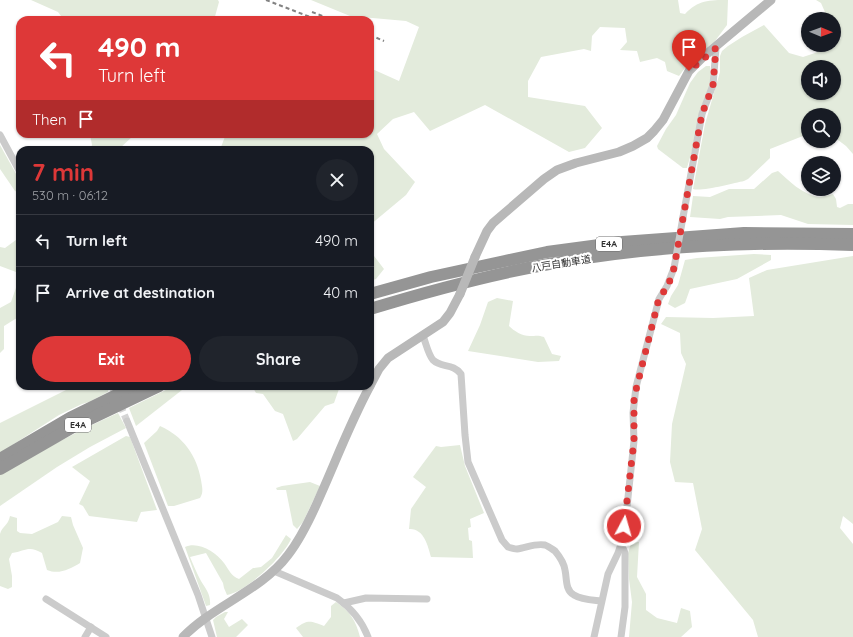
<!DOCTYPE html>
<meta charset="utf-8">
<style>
:root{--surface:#171b24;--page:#20242c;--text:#f1f3f6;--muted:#9ea1a6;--line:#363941;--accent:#de3838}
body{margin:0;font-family:Quicksand,"Noto Sans JP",sans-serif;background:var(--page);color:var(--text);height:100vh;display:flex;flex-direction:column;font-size:15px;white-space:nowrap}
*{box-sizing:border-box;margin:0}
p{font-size:13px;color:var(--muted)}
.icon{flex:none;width:22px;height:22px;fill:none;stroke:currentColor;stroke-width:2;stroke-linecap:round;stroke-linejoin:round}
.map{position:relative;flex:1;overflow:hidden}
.panel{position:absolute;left:16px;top:146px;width:358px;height:244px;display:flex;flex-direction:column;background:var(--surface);border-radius:12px;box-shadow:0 1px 3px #0004}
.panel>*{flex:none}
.top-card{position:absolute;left:16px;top:16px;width:358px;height:122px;border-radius:12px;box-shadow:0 1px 3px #0004;background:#de3838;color:#fff;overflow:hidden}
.needle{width:26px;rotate:91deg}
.tools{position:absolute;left:801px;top:12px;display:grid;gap:8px}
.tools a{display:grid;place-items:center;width:40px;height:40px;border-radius:50%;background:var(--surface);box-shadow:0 1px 3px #0004;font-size:20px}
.pin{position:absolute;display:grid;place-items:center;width:34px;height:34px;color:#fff;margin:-41px -17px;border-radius:50% 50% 50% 0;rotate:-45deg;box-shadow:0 0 4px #0007}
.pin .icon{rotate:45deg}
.me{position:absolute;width:44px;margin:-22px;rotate:6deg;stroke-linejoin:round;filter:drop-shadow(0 0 3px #0008)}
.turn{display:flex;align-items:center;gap:14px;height:84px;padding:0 16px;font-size:18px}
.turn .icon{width:52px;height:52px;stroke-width:2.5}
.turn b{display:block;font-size:28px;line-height:34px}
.then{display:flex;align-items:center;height:38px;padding:0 16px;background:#0003;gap:8px;font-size:15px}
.round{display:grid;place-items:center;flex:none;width:42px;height:42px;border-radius:21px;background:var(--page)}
.overview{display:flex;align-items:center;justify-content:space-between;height:68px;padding:0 16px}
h1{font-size:24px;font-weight:700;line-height:30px;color:var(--accent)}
.button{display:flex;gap:8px;margin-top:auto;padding:8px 16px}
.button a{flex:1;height:46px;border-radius:24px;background:var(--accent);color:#fff;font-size:16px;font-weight:700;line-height:46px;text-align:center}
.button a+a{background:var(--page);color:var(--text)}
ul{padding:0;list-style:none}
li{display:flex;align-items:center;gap:12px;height:52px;padding:0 16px;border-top:1px solid var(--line)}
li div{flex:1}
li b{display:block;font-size:15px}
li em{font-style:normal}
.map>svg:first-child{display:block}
.green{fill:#e3ebdc;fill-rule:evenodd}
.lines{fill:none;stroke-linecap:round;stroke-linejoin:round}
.street-tunnel{stroke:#d5d5d5;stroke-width:7;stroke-dasharray:7 3.5;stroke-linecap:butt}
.street{stroke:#cbcbcb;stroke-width:7}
.secondary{stroke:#b8b8b8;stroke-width:9}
.highway{stroke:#959595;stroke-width:12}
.rail{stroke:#838383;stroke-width:2;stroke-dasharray:4 3;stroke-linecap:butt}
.street-bridge{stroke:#cbcbcb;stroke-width:7}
.secondary-bridge{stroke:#b8b8b8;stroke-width:9}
.route{stroke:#de3838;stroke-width:7;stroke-dasharray:0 12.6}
.labels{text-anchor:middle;stroke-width:4;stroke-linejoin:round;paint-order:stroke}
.shield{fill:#fff;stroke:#6d6d6d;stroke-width:1}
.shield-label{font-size:9px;font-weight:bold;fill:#2e2e2e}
.street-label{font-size:10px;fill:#2e2e2e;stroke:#fff}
</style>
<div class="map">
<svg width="853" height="637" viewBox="0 0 853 637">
<rect width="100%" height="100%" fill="#fff"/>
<!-- green -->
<g class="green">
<path d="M31,0H218L219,2L214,20H64L58,12Z"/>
<path d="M311,0H678L680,13L685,14C698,0 709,0 728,0L727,25L715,41L688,64L679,76L667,71L665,62L657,58L640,62L637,51L620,50L627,42L625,28L600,27L592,36L591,51L584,49L541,57L528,81V97L585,106L602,128L585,148L569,152L485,105L430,131L414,112L393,119L377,134L384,149L415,182L406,195L370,225V150H222L221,147L226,134H370V68L399,81L419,27L406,21L350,16Z"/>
<path d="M816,0H853V154L846,146L834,137V115H808V134L770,149V158L748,179L744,181C734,183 701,192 693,189L705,124L720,72V56L722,51L728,46L742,37L764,25L789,53L803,57L827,49L841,38L834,27V19H828L821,3ZM808,67H834V93H808Z"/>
<path d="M706,66H710L711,83L687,168H683L658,149L657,146L666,129L676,115L690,83L698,72Z"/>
<path d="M90,134H135L118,150H90L92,145Z"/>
<path d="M0,145L20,181V193L15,191L0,169Z"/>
<path d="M778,171C789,181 802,194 818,197C822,197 829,195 833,194L836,199L837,207L840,208L848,204H853V225L808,224L781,215L728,217L720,219L690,217L693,196L710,197L729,189H754L772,173Z"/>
<path d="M20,237V309L18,310L20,316L4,326V349L0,353V308L11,302L18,282L16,272L0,266V247L5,248Z"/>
<path d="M370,247L371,252L384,269L376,279L370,281Z"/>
<path d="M754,254L771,255V260L737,279L690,289L685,303L675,308L668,304L671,296L678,285L685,260L697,258Z"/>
<path d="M853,256V524L843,516L840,528L853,544V637H758L753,620L695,550L702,529L693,483L675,482L670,462L672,424L686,364L681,353L680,333L661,324L666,317L713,318L754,316L749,278L767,270Z"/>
<path d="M497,298L513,301L509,326C514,331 522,336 530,336C536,336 538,335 544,337L552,354L561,356L559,361L538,362L468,351L480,325L488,302Z"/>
<path d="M74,386H109L108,392L89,402L82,404L59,415L0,453V423Z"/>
<path d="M174,386H192L182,390L136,426L129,408Z"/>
<path d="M252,386H336L339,389L334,403L325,406L297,439L293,441L283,414L275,411L263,394L256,393Z"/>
<path d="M118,413L126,428L90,447L57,467L0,506V474C39,452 77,431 118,413Z"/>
<path d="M160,426C183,436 197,456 201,480C202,487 204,492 200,498L174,506H168L144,443L157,431Z"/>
<path d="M126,436L130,437L157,510L141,512L137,522L89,516L83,506L79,504L90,481L72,467Z"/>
<path d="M460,445L465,466L484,513L470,519L471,527L468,528L469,540L472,541L473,558L431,557C428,546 424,528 409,529L411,509L426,487L413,477L436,446L441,447Z"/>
<path d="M310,482L320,486L303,522L297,529L293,525L286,490H277L276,488L282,486Z"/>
<path d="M10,516L17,518V531L20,533L32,534L58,522L62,516L71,517L73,525L83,548L80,563C70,569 59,575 47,570L42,553C29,545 25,551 12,553L9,559L12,576V587L8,589L0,586V534C2,526 8,526 10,516Z"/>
<path d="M286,535L291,539C283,557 247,591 227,595L224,588L223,583L206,553L190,557C193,564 197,574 201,581C206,589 211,595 210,605L206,606L185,547C198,541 216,552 224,563C229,570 231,576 239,579L253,568L261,567L272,558Z"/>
<path d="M631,542H639L637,577L646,594V610L657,618L677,623L681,608L690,611L692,627L681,637H629L632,602L629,579L628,554Z"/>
<path d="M336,602C350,611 356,621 360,637H303L296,628C308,619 311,621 324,626L331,617V606Z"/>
<path d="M225,612H228L224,619L229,627L242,619L248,625L236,637H217L213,620L216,617Z"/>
</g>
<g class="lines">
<!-- street-tunnel -->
<path class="street-tunnel" d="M112,386L127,421"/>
<!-- street -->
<g class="street">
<path d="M0,135L20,172"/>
<path d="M683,217L702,114L713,85L716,48"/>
<path d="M423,336C426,343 428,354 433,360C441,368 453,363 461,374L465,435L468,462L502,540L508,547C511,548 514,549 517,549C526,548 535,543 545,545C548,546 552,549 555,551C560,557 564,563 565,570C567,579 565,590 574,595C582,600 592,600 601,601"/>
<path d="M127,421L198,595L212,637"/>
<path d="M274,571L337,598C351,608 362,621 368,637"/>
<path d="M46,599L106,637"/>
<path d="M344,603L366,598L427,599"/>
<path d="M85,637L91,627"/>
<path d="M594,637L608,574L618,553L624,535L634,441L633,413L636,387L659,299L667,286L674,268"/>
<path d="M621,637L625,607V553L621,544"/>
</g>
<!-- secondary -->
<g class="secondary">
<path d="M475,257L487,231L493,223L544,179L557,170L576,163L619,152L633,146L647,138L654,131L663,120L689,71L703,57L771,0"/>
<path d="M370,386L379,369L388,358L443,322L450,313L460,294"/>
<path d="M183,637C214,605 261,591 288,555C302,537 312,515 321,494C337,458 351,421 370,386"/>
</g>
<!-- highway -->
<g class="highway">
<path d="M370,294L431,277L547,252L622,242L744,233L853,234"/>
<path d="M370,309C429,291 488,275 549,264C648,246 752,241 853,245"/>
<path d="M0,459L70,418L135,386"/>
<path d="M0,469L73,427L159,386"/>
</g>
<!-- rail -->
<g class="rail">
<path d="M266,0L318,20"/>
<path d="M312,12L333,20"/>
<path d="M370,35L384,41"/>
</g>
<!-- street-bridge -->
<path class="street-bridge" d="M674,268L683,217"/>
<!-- secondary-bridge -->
<path class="secondary-bridge" d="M460,294L475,257"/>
</g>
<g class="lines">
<!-- route -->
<path class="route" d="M624,526L634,441V398L659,298L668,286L674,268L698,135L702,114L713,85L716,48L689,71"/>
</g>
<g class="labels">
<!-- shield labels -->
<g class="shield">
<rect x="596" y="237" width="26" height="14" rx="3"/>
<rect x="65" y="418" width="26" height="14" rx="3"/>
</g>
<g class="shield-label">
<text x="609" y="247">E4A</text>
<text x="78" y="428">E4A</text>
</g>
<!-- street labels -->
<g class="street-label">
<text transform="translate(561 263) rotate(-9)" y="4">八戸自動車道</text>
</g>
</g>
</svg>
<div class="tools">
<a><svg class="needle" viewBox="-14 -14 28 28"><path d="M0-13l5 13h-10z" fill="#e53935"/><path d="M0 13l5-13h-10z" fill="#9ea1a6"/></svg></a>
<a><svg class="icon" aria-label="sound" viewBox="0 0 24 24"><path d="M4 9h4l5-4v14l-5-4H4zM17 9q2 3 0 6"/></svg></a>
<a><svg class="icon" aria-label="search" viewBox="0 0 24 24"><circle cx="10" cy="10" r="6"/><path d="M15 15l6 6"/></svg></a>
<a><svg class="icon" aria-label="layers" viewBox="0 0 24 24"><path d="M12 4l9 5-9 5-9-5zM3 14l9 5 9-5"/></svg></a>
</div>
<div class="pin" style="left:689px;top:71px;background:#d93025"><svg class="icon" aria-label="arrive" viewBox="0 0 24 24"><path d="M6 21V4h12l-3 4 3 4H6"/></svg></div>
<svg class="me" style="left:624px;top:526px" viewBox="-20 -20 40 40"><circle r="17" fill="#de3838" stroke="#fff" stroke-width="3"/><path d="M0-11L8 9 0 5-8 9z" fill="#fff"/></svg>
<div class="top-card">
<div class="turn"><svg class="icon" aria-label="left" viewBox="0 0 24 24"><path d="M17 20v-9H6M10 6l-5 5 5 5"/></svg><div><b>490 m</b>Turn left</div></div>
<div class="then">Then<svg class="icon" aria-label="arrive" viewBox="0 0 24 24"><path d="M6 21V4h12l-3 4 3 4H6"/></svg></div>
</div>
<section class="panel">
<div class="overview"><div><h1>7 min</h1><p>530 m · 06:12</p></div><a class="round"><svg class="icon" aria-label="close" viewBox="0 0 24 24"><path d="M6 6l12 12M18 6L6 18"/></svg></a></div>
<ul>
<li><svg class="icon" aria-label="left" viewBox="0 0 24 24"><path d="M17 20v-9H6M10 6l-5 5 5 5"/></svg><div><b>Turn left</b></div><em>490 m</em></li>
<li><svg class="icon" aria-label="arrive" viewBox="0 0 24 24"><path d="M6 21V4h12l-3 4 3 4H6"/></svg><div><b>Arrive at destination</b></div><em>40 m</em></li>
</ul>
<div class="button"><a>Exit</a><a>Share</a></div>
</section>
</div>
